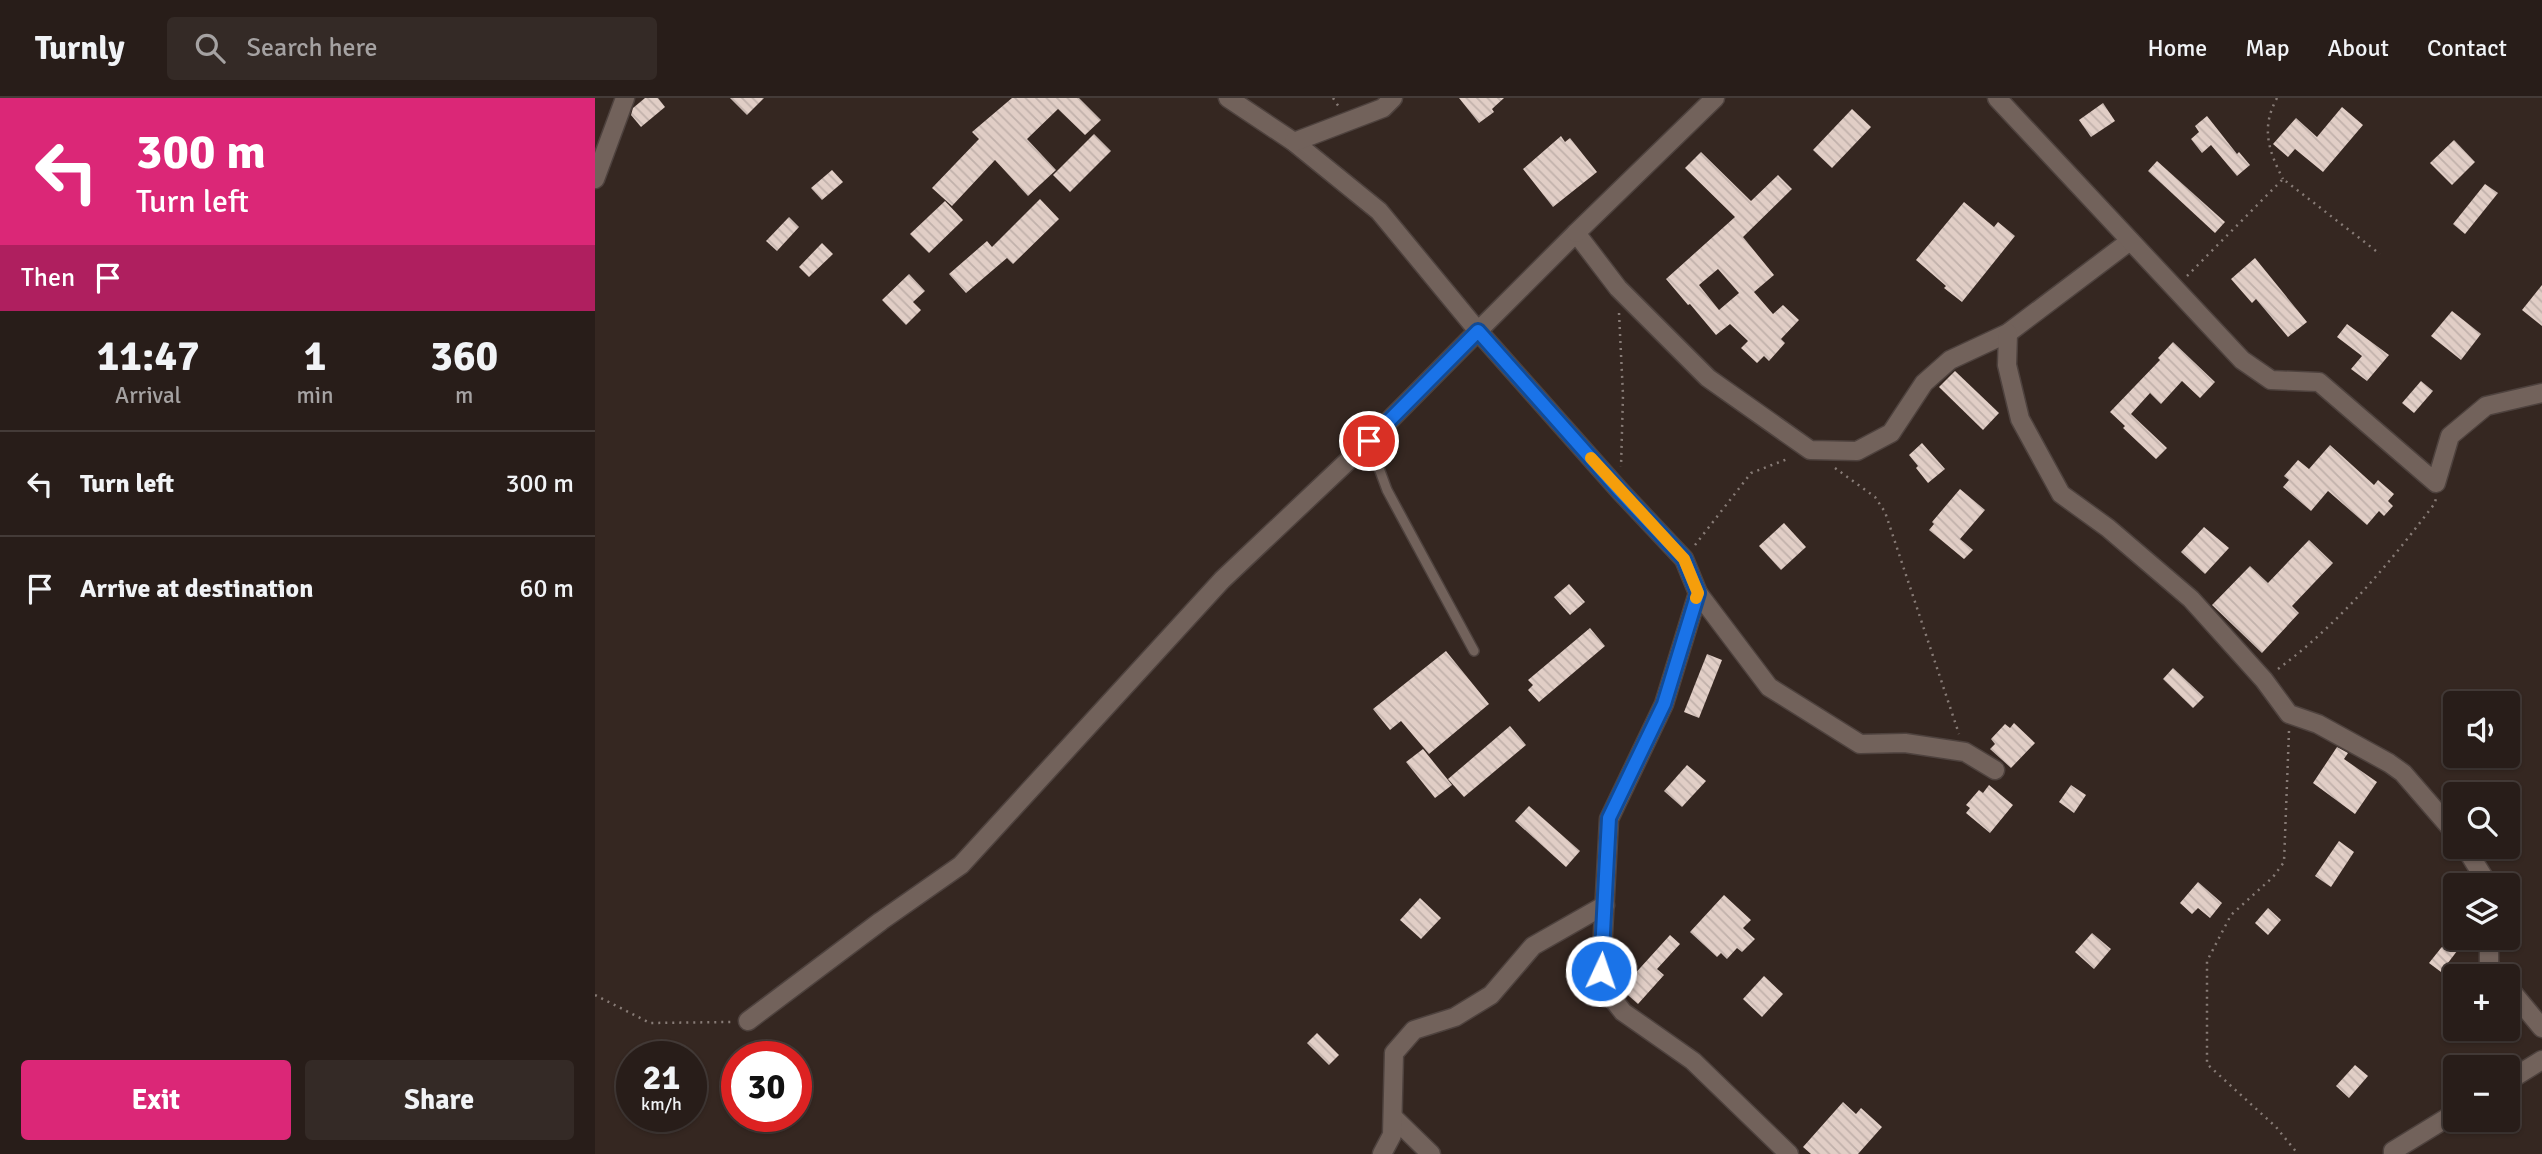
<!DOCTYPE html>
<meta charset="utf-8">
<style>
:root{--surface:#281d19;--page:#342a26;--text:#f1f3f6;--muted:#a5a2a2;--line:#443b38;--accent:#db2777}
body{margin:0;font-family:Signika,sans-serif;background:var(--page);color:var(--text);height:100vh;display:flex;flex-direction:column;font-size:26px;white-space:nowrap}
*{box-sizing:border-box;margin:0}
p{font-size:23px;color:var(--muted)}
.icon{flex:none;width:38px;height:38px;fill:none;stroke:currentColor;stroke-width:2;stroke-linecap:round;stroke-linejoin:round}
.map{position:relative;flex:1;overflow:hidden}
.drawer{display:flex;flex-direction:column;background:var(--surface);width:595px}
.drawer>*{flex:none}
.top-card{background:#db2777;color:#fff;overflow:hidden}
.buttons{position:absolute;left:1848px;top:593px;display:grid;gap:14px}
.buttons a{display:grid;place-items:center;width:77px;height:77px;border-radius:7px;background:var(--surface);box-shadow:0 2px 5px #0004,0 0 0 2px var(--line);font-size:35px}
.speed{position:absolute;left:21px;top:943px;display:flex;gap:14px;font-size:35px;font-weight:700;text-align:center}
.speed>*{display:grid;place-content:center;width:91px;height:91px;border-radius:50%;background:var(--surface);box-shadow:0 2px 5px #0004,0 0 0 2px var(--line);line-height:1}
.speed small{font-size:18px;font-weight:400}
.speed .limit{border:10px solid #d22;background:#fff;color:#111}
.pin{position:absolute;display:grid;place-items:center;width:60px;height:60px;color:#fff;margin:-30px;border:4px solid #fff;border-radius:50%;box-shadow:0 2px 7px #0007}
.me{position:absolute;width:77px;margin:-38px;rotate:3deg;stroke-linejoin:round;filter:drop-shadow(0 0 5px #0008)}
.turn{display:flex;align-items:center;gap:24px;height:147px;padding:0 21px;font-size:32px}
.turn .icon{width:91px;height:91px;stroke-width:2.5}
.turn b{display:block;font-size:49px;line-height:60px}
.then{display:flex;align-items:center;height:66px;padding:0 21px;background:#0003;gap:14px;font-size:26px}
.eta{display:flex;justify-content:space-evenly;align-items:center;height:119px;text-align:center}
.eta b{font-size:42px;font-weight:700;line-height:49px}
.primary-button{display:flex;gap:14px;margin-top:auto;padding:14px 21px}
.primary-button a{flex:1;height:80px;border-radius:7px;background:var(--accent);color:#fff;font-size:28px;font-weight:700;line-height:80px;text-align:center}
.primary-button a+a{background:var(--page);color:var(--text)}
ul{padding:0;list-style:none}
li{display:flex;align-items:center;gap:21px;height:105px;padding:0 21px;border-top:2px solid var(--line)}
li div{flex:1}
li b{display:block;font-size:26px}
li em{font-style:normal}
header{display:flex;align-items:center;gap:42px;box-sizing:border-box;height:98px;padding:0 35px;background:var(--surface);border-bottom:2px solid var(--line)}
header strong{font-size:33px}
nav{display:flex;gap:38px;margin-inline-start:auto;font-size:24px}
.search{width:490px;height:63px;background:var(--page);display:flex;align-items:center;gap:18px;box-sizing:border-box;padding:0 24px;border-radius:7px;color:var(--muted);font-size:26px}
main{display:flex;flex:1;min-height:0}
.map>svg:first-child{display:block}
.building{fill:url(#building-back-hatch);fill-rule:evenodd}
.lines{fill:none;stroke-linecap:round;stroke-linejoin:round}
.service-casing{stroke:#4e423e;stroke-width:12}
.minor-casing{stroke:#4e423e;stroke-width:21}
.path{stroke:#877b76;stroke-width:2.5;stroke-dasharray:2 5;stroke-linecap:butt}
.service{stroke:#72625b;stroke-width:9}
.minor{stroke:#72625b;stroke-width:18}
.route-casing{stroke:#114b97;stroke-width:18}
.route{stroke:#1a73e8;stroke-width:12}
.slow{stroke:#f59e0b;stroke-width:12}
</style>
<header>
<strong>Turnly</strong>
<div class="search"><svg class="icon" aria-label="search" viewBox="0 0 24 24"><circle cx="10" cy="10" r="6"/><path d="M15 15l6 6"/></svg>Search here</div>
<nav><a>Home</a><a>Map</a><a>About</a><a>Contact</a></nav>
</header>
<main>
<section class="drawer">
<div class="top-card">
<div class="turn"><svg class="icon" aria-label="left" viewBox="0 0 24 24"><path d="M17 20v-9H6M10 6l-5 5 5 5"/></svg><div><b>300 m</b>Turn left</div></div>
<div class="then">Then<svg class="icon" aria-label="arrive" viewBox="0 0 24 24"><path d="M6 21V4h12l-3 4 3 4H6"/></svg></div>
</div>
<div class="eta">
<div><b>11:47</b><p>Arrival</p></div>
<div><b>1</b><p>min</p></div>
<div><b>360</b><p>m</p></div>
</div>
<ul>
<li><svg class="icon" aria-label="left" viewBox="0 0 24 24"><path d="M17 20v-9H6M10 6l-5 5 5 5"/></svg><div><b>Turn left</b></div><em>300 m</em></li>
<li><svg class="icon" aria-label="arrive" viewBox="0 0 24 24"><path d="M6 21V4h12l-3 4 3 4H6"/></svg><div><b>Arrive at destination</b></div><em>60 m</em></li>
</ul>
<div class="primary-button"><a>Exit</a><a>Share</a></div>
</section>
<div class="map">
<svg width="1947" height="1056" viewBox="0 0 1947 1056">
<defs>
<pattern id="building-back-hatch" width="6" height="6" patternUnits="userSpaceOnUse" patternTransform="scale(1.75)"><rect width="6" height="6" fill="#e1cec6"/><path d="M-1 5l2 2M0 0l6 6M5-1l2 2" fill="none" stroke="#c1b1ab"/></pattern>
</defs>
<rect width="100%" height="100%" fill="#352721"/>
<!-- building -->
<g class="building">
<path d="M50,0H63L70,9L46,29L36,17L38,10Z"/>
<path d="M135,0H169L152,17Z"/>
<path d="M417,0H484L506,22L490,37L463,11L432,41L461,72L433,98L400,62L357,108L337,90L384,41L377,34Z"/>
<path d="M864,0H909L897,11L899,14L884,25Z"/>
<path d="M1508,5L1520,23L1496,39L1484,22Z"/>
<path d="M1747,9L1768,27L1728,74L1700,51L1693,59L1678,46L1701,20L1722,39Z"/>
<path d="M1257,11L1276,29L1237,70L1218,52Z"/>
<path d="M1612,18L1642,56L1644,54L1655,67L1642,78L1616,47L1607,55L1596,41L1604,34L1600,28Z"/>
<path d="M499,36L516,53L475,94L458,77Z"/>
<path d="M966,38L970,44L975,40L1002,74L958,109L928,71Z"/>
<path d="M1859,42L1880,64L1857,87L1835,65Z"/>
<path d="M1106,54L1156,103L1183,77L1197,91L1148,139L1179,177L1159,194L1178,216L1188,207L1204,222L1186,241L1190,245L1174,263L1169,258L1162,265L1146,250L1153,243L1135,226L1121,237L1095,206L1093,207L1071,181L1140,119L1090,70ZM1123,171L1144,195L1124,212L1104,187Z"/>
<path d="M1562,63L1630,124L1620,135L1553,73Z"/>
<path d="M237,72L248,84L227,102L216,90Z"/>
<path d="M1890,86L1903,95L1870,136L1858,126Z"/>
<path d="M445,101L464,121L418,166L412,160L371,195L354,176L392,143L397,149Z"/>
<path d="M350,103L368,122L334,155L315,136Z"/>
<path d="M1369,104L1399,129L1403,124L1420,138L1367,204L1349,190L1351,188L1321,162Z"/>
<path d="M194,119L204,129L182,153L171,143Z"/>
<path d="M227,145L238,156L214,179L204,169Z"/>
<path d="M1660,160L1712,224L1693,239L1661,201L1657,205L1636,181Z"/>
<path d="M314,176L330,193L318,204L326,212L311,227L287,202Z"/>
<path d="M1947,187V228L1927,212Z"/>
<path d="M1857,213L1886,236L1866,262L1836,238Z"/>
<path d="M1752,226L1794,257L1772,283L1756,271L1767,258L1742,239Z"/>
<path d="M1578,244L1620,284L1605,300L1587,283L1566,306L1555,295L1536,316L1572,350L1561,361L1528,330L1530,328L1515,314L1565,262L1563,260Z"/>
<path d="M1360,273L1404,315L1388,332L1344,289Z"/>
<path d="M1826,283L1838,293L1819,315L1807,305Z"/>
<path d="M1327,345L1350,371L1333,385L1321,370L1323,368L1314,357Z"/>
<path d="M1735,347L1779,387L1783,382L1799,396L1793,403L1798,408L1789,418L1784,413L1772,427L1733,393L1716,413L1688,389L1694,382L1689,378L1703,362L1714,371Z"/>
<path d="M1365,391L1390,412L1365,441L1378,452L1369,461L1334,432L1339,426L1337,424Z"/>
<path d="M1189,425L1211,449L1186,472L1164,448Z"/>
<path d="M1609,429L1634,450L1610,476L1586,454Z"/>
<path d="M1714,442L1738,465L1697,508L1704,515L1667,555L1617,507L1655,468L1673,485Z"/>
<path d="M974,486L990,504L975,517L959,499Z"/>
<path d="M995,530L1010,548L944,604L933,592L938,587L933,582Z"/>
<path d="M851,553L894,606L834,656L806,623L795,632L778,611Z"/>
<path d="M1112,556L1127,562L1104,620L1089,614Z"/>
<path d="M1578,570L1609,599L1598,610L1568,581Z"/>
<path d="M1419,625L1440,645L1416,670L1395,651L1400,646L1396,641L1410,626L1415,630Z"/>
<path d="M915,628L931,647L869,699L853,681Z"/>
<path d="M1742,649L1753,655L1749,661L1782,684L1760,716L1718,685Z"/>
<path d="M828,651L857,687L840,700L811,664Z"/>
<path d="M1092,667L1111,683L1087,709L1069,693Z"/>
<path d="M1394,687L1418,707L1395,735L1371,715L1375,710L1371,707L1384,692L1388,695Z"/>
<path d="M1476,687L1491,697L1479,715L1464,704Z"/>
<path d="M934,708L985,753L971,769L920,723Z"/>
<path d="M1744,743L1759,754L1736,789L1720,778Z"/>
<path d="M1603,784L1627,805L1615,820L1603,810L1597,816L1585,805Z"/>
<path d="M1129,797L1156,822L1148,830L1160,841L1147,854L1142,850L1132,861L1126,855L1122,859L1095,834Z"/>
<path d="M825,800L846,820L826,841L805,822Z"/>
<path d="M1673,810L1686,822L1673,837L1660,825Z"/>
<path d="M1497,835L1516,851L1499,871L1480,854Z"/>
<path d="M1075,837L1085,846L1062,871L1069,877L1043,906L1026,891Z"/>
<path d="M1854,840H1872L1846,874L1834,865Z"/>
<path d="M1169,878L1188,896L1167,919L1148,901Z"/>
<path d="M722,935L744,957L734,967L712,945Z"/>
<path d="M1760,967L1773,978L1754,1000L1741,988Z"/>
<path d="M1248,1004L1261,1016L1266,1010L1287,1029L1263,1056H1216L1208,1049Z"/>
</g>
<g class="lines">
<defs>
<path id="service" d="M774,343L792,392L879,553"/>
<g id="minor">
<path d="M633,0L699,44L784,113L883,233L981,135L1023,190L1113,280L1215,352L1262,353L1296,335L1329,285L1355,262L1413,235L1535,143"/>
<path d="M1402,0L1647,262L1676,282L1724,284L1841,385L1855,338L1891,308L1947,295"/>
<path d="M699,44L788,10L798,0"/>
<path d="M0,81L30,0"/>
<path d="M981,135L1120,0"/>
<path d="M1413,235L1412,267L1425,321L1466,396L1513,430L1596,501L1669,582L1694,616L1723,626L1794,665L1808,675L1860,735"/>
<path d="M1103,495L1174,589L1265,646L1310,645L1370,654L1400,672"/>
<path d="M1870,749L1894,788"/>
<path d="M1894,840V867L1903,878"/>
<path d="M1913,889L1947,930"/>
<path d="M153,923L286,823L366,767L627,482L774,343L883,233L1025,393L1089,461L1103,495L1069,606L1014,721L1006,873L1014,896L1028,914L1098,963L1194,1056"/>
<path d="M1913,983L1947,962"/>
<path d="M799,1020L836,1056"/>
<path d="M787,1056L797,1037L799,955L819,932L860,919L896,897L938,848L1010,807"/>
<path d="M1798,1056V1053L1860,1015"/>
</g>
</defs>
<!-- service casing -->
<use href="#service" class="service-casing"/>
<!-- minor casing -->
<use href="#minor" class="minor-casing"/>
<!-- path -->
<g class="path">
<path d="M738,0L744,9"/>
<path d="M1682,0C1666,29 1673,52 1688,81"/>
<path d="M1592,178L1688,81L1785,156"/>
<path d="M1024,215L1028,297L1026,369"/>
<path d="M1240,370L1280,399L1290,414L1364,636"/>
<path d="M1100,447L1156,375L1195,360"/>
<path d="M1683,571C1745,525 1794,466 1840,405L1841,400"/>
<path d="M1694,633L1689,764L1678,779L1636,817L1612,863V966L1681,1029L1703,1056"/>
<path d="M0,897L55,925L136,924"/>
</g>
<!-- service -->
<use href="#service" class="service"/>
<!-- minor -->
<use href="#minor" class="minor"/>
</g>
<g class="lines">
<defs>
<path id="route" d="M774,343L883,233L1025,393L1089,461L1103,495L1069,606L1014,720L1006,873"/>
</defs>
<!-- route casing -->
<use href="#route" class="route-casing"/>
<!-- route -->
<use href="#route" class="route"/>
<!-- slow -->
<path class="slow" d="M996,360L1089,461L1103,495L1101,500"/>
</g>
</svg>
<div class="buttons">
<a><svg class="icon" aria-label="sound" viewBox="0 0 24 24"><path d="M4 9h4l5-4v14l-5-4H4zM17 9q2 3 0 6"/></svg></a>
<a><svg class="icon" aria-label="search" viewBox="0 0 24 24"><circle cx="10" cy="10" r="6"/><path d="M15 15l6 6"/></svg></a>
<a><svg class="icon" aria-label="layers" viewBox="0 0 24 24"><path d="M12 4l9 5-9 5-9-5zM3 14l9 5 9-5"/></svg></a>
<a>+</a>
<a>−</a>
</div>
<div class="speed"><div>21<small>km/h</small></div><div class="limit">30</div></div>
<div class="pin" style="left:774px;top:343px;background:#d93025"><svg class="icon" aria-label="arrive" viewBox="0 0 24 24"><path d="M6 21V4h12l-3 4 3 4H6"/></svg></div>
<svg class="me" style="left:1006px;top:873px" viewBox="-20 -20 40 40"><circle r="17" fill="#1a73e8" stroke="#fff" stroke-width="3"/><path d="M0-11L8 9 0 5-8 9z" fill="#fff"/></svg>
</div>
</main>
